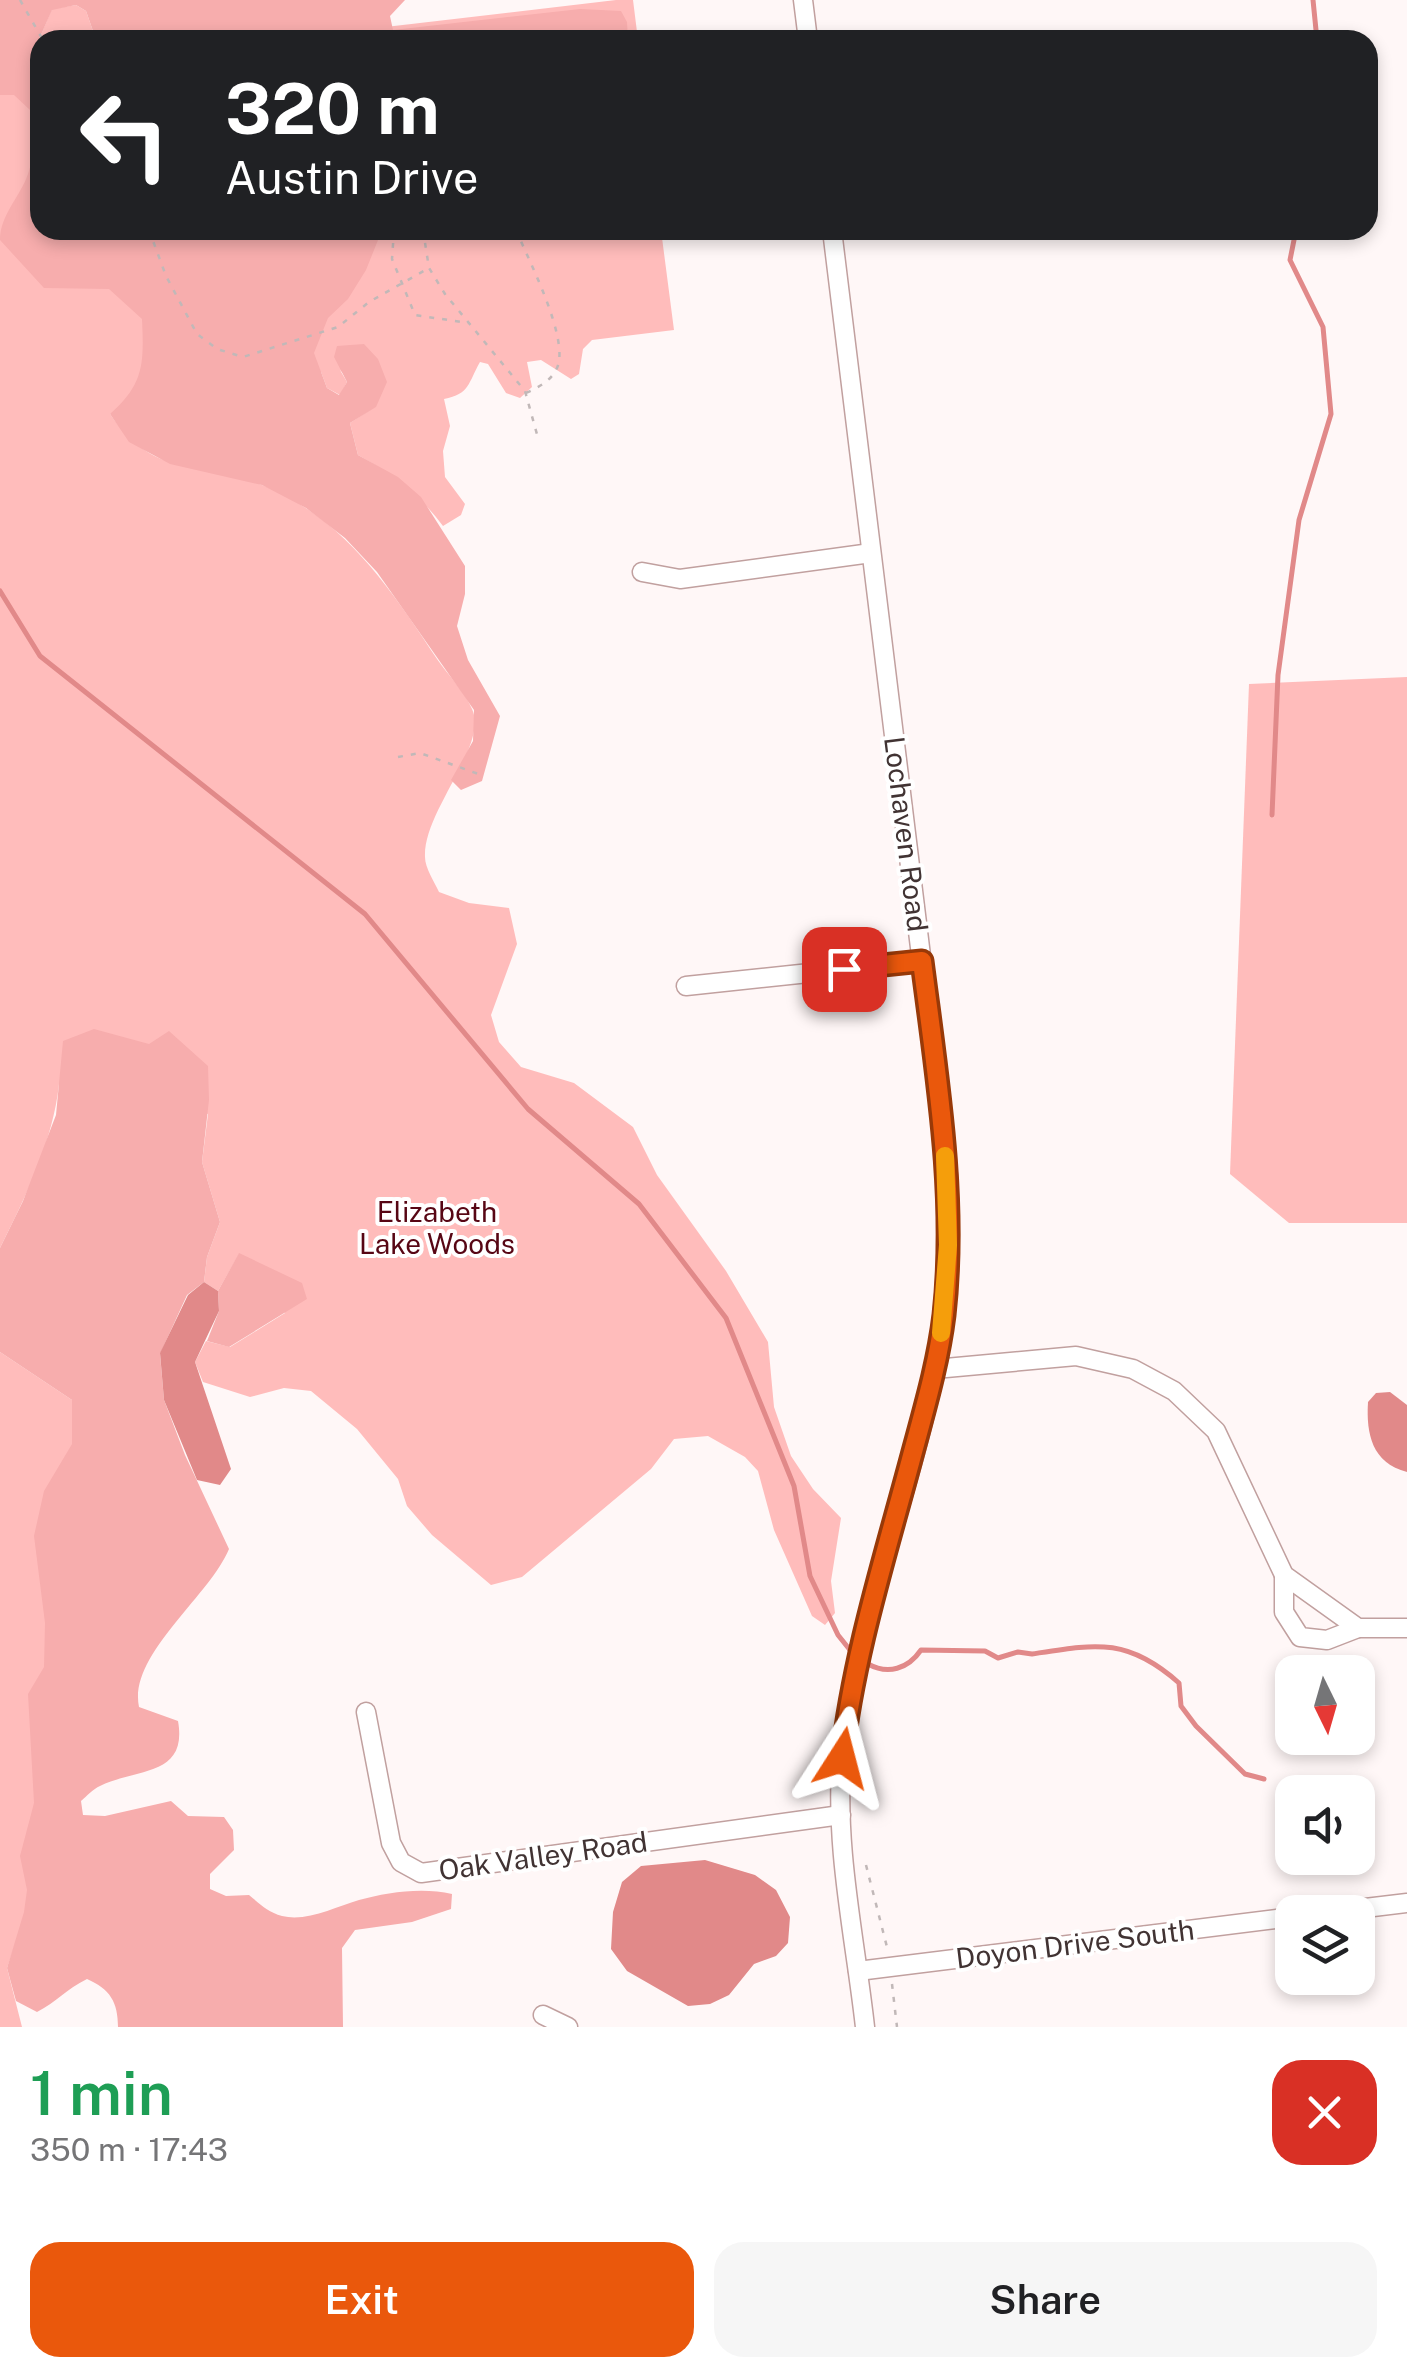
<!DOCTYPE html>
<meta charset="utf-8">
<style>
:root{--surface:#fff;--page:#f6f6f6;--text:#202124;--muted:#757577;--accent:#ea580c}
body{margin:0;font-family:"Public Sans",sans-serif;background:var(--page);color:var(--text);height:100vh;display:flex;flex-direction:column;font-size:38px;white-space:nowrap}
*{box-sizing:border-box;margin:0}
p{font-size:32px;color:var(--muted)}
.icon{flex:none;width:55px;height:55px;fill:none;stroke:currentColor;stroke-width:2;stroke-linecap:round;stroke-linejoin:round}
.map{position:relative;height:2027px;overflow:hidden}
.sheet{display:flex;flex-direction:column;background:var(--surface);flex:1}
.sheet>*{flex:none}
.hud{position:absolute;left:30px;top:30px;width:1348px;height:210px;border-radius:30px;box-shadow:0 5px 15px #0003;background:#202124;color:#fff;overflow:hidden}
.needle{width:65px;rotate:175deg}
.fabs{position:absolute;left:1275px;top:1655px;display:grid;gap:20px}
.fabs a{display:grid;place-items:center;width:100px;height:100px;border-radius:20px;background:var(--surface);box-shadow:0 5px 15px #0003;font-size:50px}
.pin{position:absolute;display:grid;place-items:center;width:85px;height:85px;color:#fff;margin:-42px;border-radius:20px;box-shadow:0 5px 15px #0006}
.me{position:absolute;width:110px;margin:-55px;rotate:9deg;stroke-linejoin:round;filter:drop-shadow(0 0 8px #0008)}
.turn{display:flex;align-items:center;gap:35px;height:210px;padding:0 30px;font-size:45px}
.turn .icon{width:130px;height:130px;stroke-width:2.5}
.turn b{display:block;font-size:70px;line-height:85px}
.round{display:grid;place-items:center;flex:none;width:105px;height:105px;border-radius:30px;background:var(--page)}
.overview{display:flex;align-items:center;justify-content:space-between;height:170px;padding:0 30px}
h1{font-size:60px;font-weight:600;line-height:75px;color:#1e9e55}
.primary-button{display:flex;gap:20px;margin-top:auto;padding:20px 30px}
.primary-button a{flex:1;height:115px;border-radius:30px;background:var(--accent);color:#fff;font-size:40px;font-weight:600;line-height:115px;text-align:center}
.primary-button a+a{background:var(--page);color:var(--text)}
.map>svg:first-child{display:block}
.green{fill:#ffbcbb}
.forest{fill:#f7adad}
.water{fill:#e18989}
.lines{fill:none;stroke-linecap:round;stroke-linejoin:round}
.stream{stroke:#e18989;stroke-width:5}
.minor-casing{stroke:#c1a09f;stroke-width:21}
.path{stroke:#c1b8b8;stroke-width:2.5;stroke-dasharray:5 8;stroke-linecap:butt}
.minor{stroke:#fff;stroke-width:18}
.route-casing{stroke:#983908;stroke-width:25}
.route{stroke:#ea580c;stroke-width:18}
.slow{stroke:#f59e0b;stroke-width:18}
.labels{text-anchor:middle;stroke-width:8;stroke-linejoin:round;paint-order:stroke}
.street-label{font-size:28px;fill:#413333;stroke:#fff}
.park-label{font-size:28px;fill:#570614;stroke:#fff}
</style>
<div class="map">
<svg width="1407" height="2027" viewBox="0 0 1407 2027">
<rect width="100%" height="100%" fill="#fff7f7"/>
<!-- green -->
<g class="green">
<path d="M616,0H633L638,40H274Z"/>
<path d="M76,5L86,11L93,31L89,40H40V230H661L674,330L592,340L583,349L579,374L571,379L541,360L527,362L532,387L520,398L506,393L488,364L480,362C468,383 470,394 444,399L450,426L443,451L445,477L465,504L461,515L443,526C418,493 394,475 358,455L350,423L376,406L340,370L347,382L340,395L327,388L321,372L110,414C155,480 198,460 262,485C343,517 391,589 437,659C448,675 465,692 472,709C489,745 423,811 425,857C425,868 434,881 439,892L469,903L509,908L517,944L491,1015L499,1042L521,1067L574,1083L633,1127L657,1175L726,1271L768,1342L774,1407L791,1456L813,1489L841,1518L831,1581L835,1613L825,1625L812,1616L774,1530L758,1471L745,1457L708,1436L674,1439L651,1469L522,1577L491,1585L432,1535L407,1506L398,1479L357,1429L311,1391L284,1388L250,1397L203,1382L195,1362L206,1341L230,1347L285,1313L239,1254L218,1291L204,1282L207,1257L220,1222L202,1162L208,1114L59,1084C53,1141 26,1196 0,1248V72L36,46L52,9Z"/>
<path d="M1407,677V1223H1289L1230,1174L1249,684Z"/>
<path d="M0,1352L72,1400L85,1434L58,1818L7,1968L22,2027H0Z"/>
</g>
<!-- forest -->
<g class="forest">
<path d="M0,0H405L390,16L393,30L580,9L621,11L627,22L628,40H89L93,31L86,11L76,5L52,10L36,46L40,230H382L366,270L348,299L328,318L314,353L327,388L339,395L347,382L334,357L337,346L364,344L378,359L387,382L376,407L350,423L358,455L398,477L421,497L465,566V594L457,626L468,660L500,716L482,781L461,790L451,780L473,741L474,710L377,572L345,538L306,508L262,485L170,464L129,442L110,414C144,384 144,364 142,319L109,289L44,288L0,240C0,215 20,197 28,174C35,154 32,131 30,110L14,95H0Z"/>
<path d="M94,1029L149,1044L169,1031L208,1066L209,1100L202,1162L220,1222L207,1257L204,1282L187,1295L160,1354L164,1400L185,1455L229,1549C209,1597 128,1655 139,1707L178,1721C188,1777 136,1768 100,1786C93,1789 87,1796 81,1801L83,1815L105,1816L171,1801L188,1816L224,1817L233,1830L234,1850L210,1874V1889L226,1896L249,1895C260,1904 268,1912 282,1916C307,1922 335,1907 359,1900C387,1892 423,1887 452,1894L451,1909L412,1922L355,1930L342,1948L343,2027H118C118,2002 110,1989 87,1979C66,1989 57,2002 37,2012L16,2001L7,1968L24,1912L27,1890L20,1856L34,1803L28,1694L44,1667L45,1623L34,1536L44,1491L72,1444V1400L0,1352V1248L23,1201L56,1115L63,1041Z"/>
<path d="M239,1253L302,1283L307,1299L229,1347L207,1341L219,1311L218,1291Z"/>
</g>
<!-- water -->
<g class="water">
<path d="M204,1282L218,1291L219,1311L195,1362L231,1469L220,1485L197,1480L164,1400L160,1353L188,1295Z"/>
<path d="M1390,1392L1407,1405V1472C1372,1463 1366,1434 1368,1402L1376,1393Z"/>
<path d="M705,1860L755,1875L776,1890L790,1917L788,1943L776,1956L754,1964L729,1995L710,2004L688,2006L627,1971L611,1949L613,1912L622,1882L641,1866Z"/>
</g>
<g class="lines">
<!-- stream -->
<g class="stream">
<path d="M1313,0L1317,40"/>
<path d="M0,591L40,656L365,914L528,1109L639,1204L726,1318L794,1486L810,1576L838,1635L850,1650"/>
<path d="M1272,815L1278,675L1299,520L1331,414L1323,327L1290,260L1296,230"/>
<path d="M868,1664C888,1675 908,1669 921,1650L985,1651L998,1658L1018,1652L1032,1654C1096,1644 1127,1637 1179,1683L1181,1706L1196,1726L1245,1774L1264,1779"/>
</g>
<defs>
<g id="minor">
<path d="M803,0L808,40"/>
<path d="M832,230L948,1176C948,1242 947,1307 934,1372C909,1501 854,1624 842,1755C834,1846 855,1937 865,2027"/>
<path d="M642,572L680,579L871,553"/>
<path d="M686,986L922,961"/>
<path d="M935,1369L1076,1356L1133,1369L1174,1391L1216,1431L1284,1575L1358,1628H1407"/>
<path d="M1284,1575V1612L1300,1637L1327,1640L1358,1628"/>
<path d="M366,1712L391,1843L401,1862L421,1873L841,1815"/>
<path d="M1332,1912L1407,1903"/>
<path d="M858,1971L1292,1917"/>
<path d="M543,2015L568,2027"/>
</g>
</defs>
<!-- minor casing -->
<use href="#minor" class="minor-casing"/>
<!-- path -->
<g class="path">
<path d="M20,0L43,40"/>
<path d="M149,230L166,276L197,334L217,349L243,357L338,327L369,302L429,268"/>
<path d="M394,230L392,259L415,315L468,323"/>
<path d="M423,230L429,268L445,294L525,391L538,438"/>
<path d="M516,230C528,259 570,339 557,368C551,381 539,387 526,393"/>
<path d="M398,757L420,753L484,776"/>
<path d="M866,1865L888,1951"/>
<path d="M892,1984L897,2027"/>
</g>
<!-- minor -->
<use href="#minor" class="minor"/>
</g>
<g class="lines">
<defs>
<path id="route" d="M842,1758C853,1658 884,1560 910,1463C923,1414 938,1365 944,1315C957,1197 937,1078 922,961L844,969"/>
</defs>
<!-- route casing -->
<use href="#route" class="route-casing"/>
<!-- route -->
<use href="#route" class="route"/>
<!-- slow -->
<path class="slow" d="M941,1333L948,1245L945,1156"/>
</g>
<g class="labels">
<!-- street labels -->
<g class="street-label">
<text transform="translate(906 834) rotate(83)" y="10">Lochaven Road</text>
<text transform="translate(543 1856) rotate(-8)" y="10">Oak Valley Road</text>
<text transform="translate(1075 1944) rotate(-7)" y="10">Doyon Drive South</text>
</g>
<!-- park labels -->
<g class="park-label">
<text x="437" y="1222">Elizabeth<tspan x="437" dy="32">Lake Woods</tspan></text>
</g>
</g>
</svg>
<div class="fabs">
<a><svg class="needle" viewBox="-14 -14 28 28"><path d="M0-13l5 13h-10z" fill="#e53935"/><path d="M0 13l5-13h-10z" fill="#757577"/></svg></a>
<a><svg class="icon" aria-label="sound" viewBox="0 0 24 24"><path d="M4 9h4l5-4v14l-5-4H4zM17 9q2 3 0 6"/></svg></a>
<a><svg class="icon" aria-label="layers" viewBox="0 0 24 24"><path d="M12 4l9 5-9 5-9-5zM3 14l9 5 9-5"/></svg></a>
</div>
<div class="pin" style="left:844px;top:969px;background:#d93025"><svg class="icon" aria-label="arrive" viewBox="0 0 24 24"><path d="M6 21V4h12l-3 4 3 4H6"/></svg></div>
<svg class="me" style="left:842px;top:1758px" viewBox="-20 -20 40 40"><path d="M0-17L14 15 0 8-14 15z" fill="#ea580c" stroke="#fff" stroke-width="4"/></svg>
<div class="hud">
<div class="turn"><svg class="icon" aria-label="left" viewBox="0 0 24 24"><path d="M17 20v-9H6M10 6l-5 5 5 5"/></svg><div><b>320 m</b>Austin Drive</div></div>
</div>
</div>
<section class="sheet">
<div class="overview"><div><h1>1 min</h1><p>350 m · 17:43</p></div><a class="round" style="background:#d93025;color:#fff"><svg class="icon" aria-label="close" viewBox="0 0 24 24"><path d="M6 6l12 12M18 6L6 18"/></svg></a></div>
<div class="primary-button"><a>Exit</a><a>Share</a></div>
</section>
